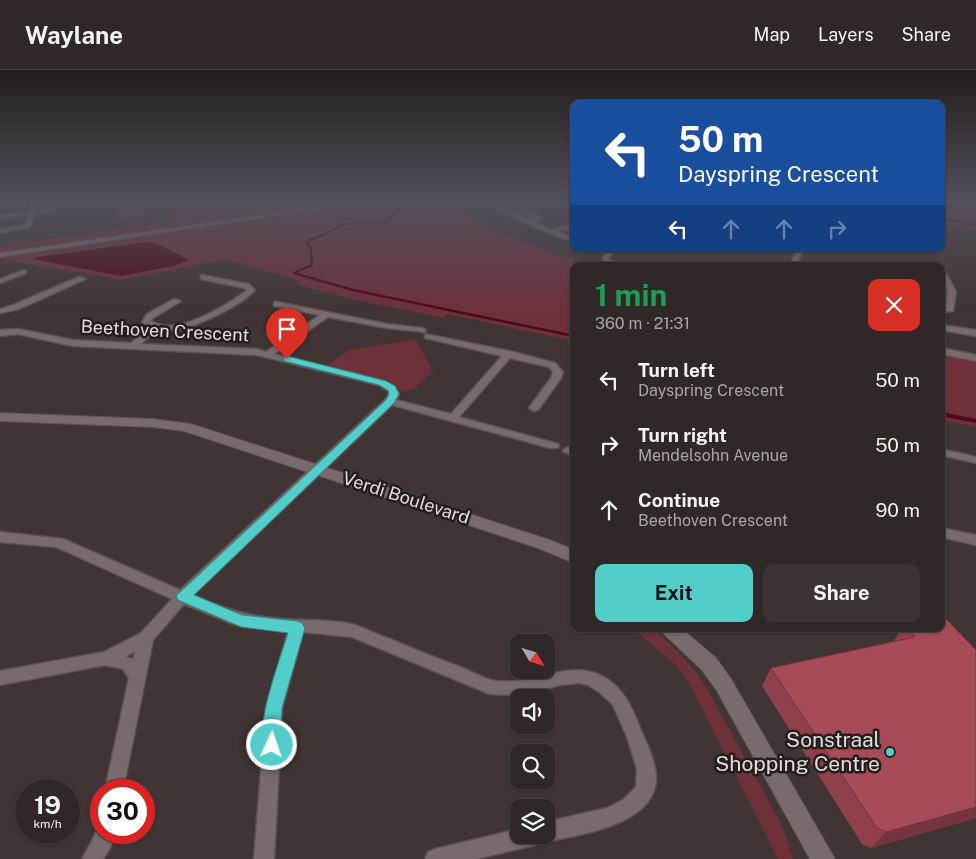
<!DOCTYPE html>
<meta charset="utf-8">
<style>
:root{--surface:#302728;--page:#3c3334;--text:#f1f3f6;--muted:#a8a5a8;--line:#4b4445;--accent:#53cdca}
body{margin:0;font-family:"Public Sans",sans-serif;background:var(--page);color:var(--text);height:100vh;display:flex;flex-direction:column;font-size:19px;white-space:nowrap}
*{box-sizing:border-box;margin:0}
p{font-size:16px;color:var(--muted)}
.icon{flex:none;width:28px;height:28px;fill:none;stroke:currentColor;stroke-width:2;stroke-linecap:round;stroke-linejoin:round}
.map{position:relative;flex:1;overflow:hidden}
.side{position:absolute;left:570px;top:192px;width:375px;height:370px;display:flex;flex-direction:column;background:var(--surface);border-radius:10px;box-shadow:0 1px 4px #0004,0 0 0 1px var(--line)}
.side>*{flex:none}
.banner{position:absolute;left:570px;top:30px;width:375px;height:152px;border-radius:10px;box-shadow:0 1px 4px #0004,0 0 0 1px var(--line);background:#1a4fa0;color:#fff;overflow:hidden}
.needle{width:32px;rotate:128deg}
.fabs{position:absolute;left:510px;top:564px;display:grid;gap:10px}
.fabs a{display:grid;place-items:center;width:45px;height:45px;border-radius:10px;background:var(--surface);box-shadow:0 1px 4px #0004,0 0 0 1px var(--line);font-size:25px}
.speed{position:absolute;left:15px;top:709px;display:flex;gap:10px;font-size:25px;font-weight:700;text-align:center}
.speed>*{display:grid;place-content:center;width:65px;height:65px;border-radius:50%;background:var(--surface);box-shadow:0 1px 4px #0004,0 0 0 1px var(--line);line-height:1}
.speed small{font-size:12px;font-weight:400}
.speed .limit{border:8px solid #d22;background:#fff;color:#111}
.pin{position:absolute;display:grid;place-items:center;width:42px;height:42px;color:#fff;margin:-51px -21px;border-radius:50% 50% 50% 0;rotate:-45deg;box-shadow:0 0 5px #0007}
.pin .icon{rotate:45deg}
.me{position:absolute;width:55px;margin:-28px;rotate:3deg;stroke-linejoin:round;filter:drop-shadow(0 0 4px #0008)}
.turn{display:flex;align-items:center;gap:18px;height:105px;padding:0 25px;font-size:22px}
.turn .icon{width:65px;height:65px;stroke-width:2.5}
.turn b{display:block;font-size:35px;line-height:42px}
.lanes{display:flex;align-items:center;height:48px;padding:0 25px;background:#0003;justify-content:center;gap:25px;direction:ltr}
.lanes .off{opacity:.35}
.round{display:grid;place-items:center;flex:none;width:52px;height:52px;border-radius:10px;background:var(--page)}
.head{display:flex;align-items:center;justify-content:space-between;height:85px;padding:0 25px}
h1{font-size:30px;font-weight:700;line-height:38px;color:#1e9e55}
.action{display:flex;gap:10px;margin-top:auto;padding:10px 25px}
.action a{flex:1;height:58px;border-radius:10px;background:var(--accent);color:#111;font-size:20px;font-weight:700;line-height:58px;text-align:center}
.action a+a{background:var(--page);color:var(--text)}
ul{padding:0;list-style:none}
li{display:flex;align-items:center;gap:15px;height:65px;padding:0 25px}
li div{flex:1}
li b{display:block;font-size:19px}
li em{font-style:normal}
header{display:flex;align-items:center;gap:30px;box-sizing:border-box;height:70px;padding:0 25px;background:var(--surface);border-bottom:1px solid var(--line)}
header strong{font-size:24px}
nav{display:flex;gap:28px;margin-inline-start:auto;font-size:18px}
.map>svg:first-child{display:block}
.green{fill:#6e313a}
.water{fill:#4d091a}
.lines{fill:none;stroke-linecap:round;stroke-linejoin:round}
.stream-far2{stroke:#4d091a;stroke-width:2}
.stream-far1{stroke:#4d091a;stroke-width:2.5}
.stream{stroke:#4d091a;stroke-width:4}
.minor-casing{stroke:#5c5152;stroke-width:3}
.tertiary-casing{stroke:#5c5152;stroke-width:2}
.minor{fill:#796b6c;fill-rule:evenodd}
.tertiary{fill:#796b6c;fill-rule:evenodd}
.wall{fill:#90404d}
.shaded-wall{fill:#75343e}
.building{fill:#a74b59;stroke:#75343e}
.route{fill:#53cdca;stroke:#368583}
.poi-dot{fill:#53cdca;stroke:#231d1d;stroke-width:2}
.labels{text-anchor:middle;stroke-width:5;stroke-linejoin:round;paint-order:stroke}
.street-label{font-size:18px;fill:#e4dcdc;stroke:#231d1d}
.near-poi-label{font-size:21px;fill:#e4dcdc;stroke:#231d1d;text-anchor:end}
</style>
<header>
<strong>Waylane</strong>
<nav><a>Map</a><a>Layers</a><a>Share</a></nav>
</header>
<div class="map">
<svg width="976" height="789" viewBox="0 0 976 789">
<rect width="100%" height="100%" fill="#403435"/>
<!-- green -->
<g class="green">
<path d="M174,131H362L0,184V176L162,153L174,148Z"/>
<path d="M383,131H461L452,134C492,160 537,182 584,192L583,194L591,196H574V271L447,244L443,248L343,227L296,214L300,211L226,189L122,210L0,189V187Z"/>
<path d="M941,137L976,142V160L941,154Z"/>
<path d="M412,270L416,271L433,301L413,320L401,321L390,312L327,296L349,280Z"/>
<path d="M941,283L976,290V357L941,350Z"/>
<path d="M634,559H653C675,577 693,596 708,620L783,757L793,789H778L689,612L675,594Z"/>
</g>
<!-- water -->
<path class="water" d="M148,172L158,174L189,190L173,196L121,206L33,189L37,187Z"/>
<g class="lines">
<!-- stream-far2 -->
<g class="stream-far2">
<path d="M941,148L976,155"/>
<path d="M301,205L294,203L312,195L311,178L307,173L309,170L326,164L343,154L386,152L396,142L416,131"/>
</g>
<!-- stream-far1 -->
<path class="stream-far1" d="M297,204L353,220L574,266"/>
<!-- stream -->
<path class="stream" d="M941,344L976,351"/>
<defs>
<g id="minor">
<path d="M2,131H9L3,135L0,133Z"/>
<path d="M33,131H39L36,141L56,138L59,140L35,144L30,157L0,163V159L25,155L29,145L0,149V145L30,142Z"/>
<path d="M502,131H510L501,137L512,142L525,139L542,147V149L533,151L552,160L574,154V158L557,162L574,168V172L548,163L496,139L498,133ZM524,143L534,148L528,149L517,144Z"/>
<path d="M561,131L574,132V136L562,132Z"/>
<path d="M610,179H616L609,187V190L624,196H615L604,192L603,187Z"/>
<path d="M797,179H803L796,196H790Z"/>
<path d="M941,197L944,199L956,222L953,241L941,242V238L946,237L948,222L941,207Z"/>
<path d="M24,200L26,201V203L0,213V209Z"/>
<path d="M201,205L249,214L255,220C242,235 196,257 177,260C170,261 164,261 157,259L141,274L257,279L266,282L320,245L274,236V232H277L387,254L422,258L426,260L425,262L387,258L328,247L274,284L385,311L395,317L399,324L396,330L451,344L502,286L425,268V264L509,281L555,293L563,302L561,308L538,340L534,341L529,338L551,308L553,302L549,297L510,288L459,347L558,374L559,376L558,378H550L392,335L193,525C223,539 250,547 283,549C306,551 332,549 355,555C366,559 378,565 390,569C413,579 436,588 460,597C470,601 481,607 491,610C529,619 565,588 602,606C625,618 633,640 642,663C648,676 655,691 656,706C658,755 581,764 546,772L543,770L535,775L476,789H425L428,782L435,779L519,759V765H546V752L607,738L623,730L636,717L637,699L627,667L613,635L599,622L588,615L579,613L560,615L522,625L490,624L352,567L303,562L282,638L274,789H254L266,638L288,562L233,554L184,534L153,570L123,720H105L129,608L123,599L105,595L0,615V601L104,582L141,563L172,529L56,477L0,472V462L63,469L180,520L386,329L389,324L388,321L379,315L257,285L73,276L18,264L0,266V260L18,259L73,270L131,273L150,257L142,252L147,244L174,229L181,231L153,248L151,251C159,255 167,257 177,255C197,252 231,233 247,220L244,218L201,209ZM135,581L134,589L125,587Z"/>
<path d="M79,207L86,209L19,239L0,243V239L13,235Z"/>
<path d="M941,255L976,260V266L941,260Z"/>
<path d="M941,278L976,285V291L941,284Z"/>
<path d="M568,377L574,378V385L564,382L563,380Z"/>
<path d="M941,379L976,387V393L941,385Z"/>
<path d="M941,458L976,465V475L941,467Z"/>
<path d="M101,754V762H115L110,778L103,789H82L94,767L98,755Z"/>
</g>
<g id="tertiary">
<path d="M358,131H375L0,187V183Z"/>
<path d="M0,343L153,349L191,354L550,470L574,480V493L538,478L184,361L153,357L0,351Z"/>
<path d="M661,559H682L716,588L731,609L835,789H810L717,621L702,600L664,564Z"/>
</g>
</defs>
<!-- minor casing -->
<use href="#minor" class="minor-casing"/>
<!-- tertiary casing -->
<use href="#tertiary" class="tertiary-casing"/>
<!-- minor -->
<use href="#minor" class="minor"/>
<!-- tertiary -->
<use href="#tertiary" class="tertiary"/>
</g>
<!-- wall -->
<path class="wall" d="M901,559H941L976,748L871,778L862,774L762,616L771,598L893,572Z"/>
<!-- shaded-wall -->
<g class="shaded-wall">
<path d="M143,131H155L156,135L147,137L148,145L118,149L114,137Z"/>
<path d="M976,737V748L871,778L886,762Z"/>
</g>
<!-- building -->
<g class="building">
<path d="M114,131H143L144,133L114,137Z"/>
<path d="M943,546L976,580V737L886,762L877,758L771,598L915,567L908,559H941V547Z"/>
</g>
<!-- sky -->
<linearGradient id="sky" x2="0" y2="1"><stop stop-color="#231d1d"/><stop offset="0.54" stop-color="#53505c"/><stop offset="1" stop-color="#53505c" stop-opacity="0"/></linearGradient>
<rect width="976" height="241" fill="url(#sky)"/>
<!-- route -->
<path class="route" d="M287,286L386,311L395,316L399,324L394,333L194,525L242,545L297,551L302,553L305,558L282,638L280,675L278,681L272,684L265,681C254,655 280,590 288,563L241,557L178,530L176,526L386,330L389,324L388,320L379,315L284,291V287Z"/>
<!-- markers -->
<circle class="poi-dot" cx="890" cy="682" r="5"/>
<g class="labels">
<!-- street labels -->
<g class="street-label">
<text transform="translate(165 261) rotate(3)" y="6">Beethoven Crescent</text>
<text transform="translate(406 428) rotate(18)" y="6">Verdi Boulevard</text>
</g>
<!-- near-poi labels -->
<g class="near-poi-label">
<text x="880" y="677">Sonstraal<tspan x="880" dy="24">Shopping Centre</tspan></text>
</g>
</g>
</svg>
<div class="fabs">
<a><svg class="needle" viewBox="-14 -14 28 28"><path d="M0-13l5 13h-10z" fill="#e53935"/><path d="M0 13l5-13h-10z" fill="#a8a5a8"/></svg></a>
<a><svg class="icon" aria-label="sound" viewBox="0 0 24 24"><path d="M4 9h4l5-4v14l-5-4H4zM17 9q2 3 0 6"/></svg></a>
<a><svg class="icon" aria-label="search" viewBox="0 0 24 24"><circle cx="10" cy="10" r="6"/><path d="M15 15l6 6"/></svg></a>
<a><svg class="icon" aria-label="layers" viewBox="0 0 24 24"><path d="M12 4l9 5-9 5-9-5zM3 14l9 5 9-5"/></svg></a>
</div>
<div class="speed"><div>19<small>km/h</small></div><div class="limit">30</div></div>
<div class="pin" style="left:287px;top:289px;background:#d93025"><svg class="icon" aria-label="arrive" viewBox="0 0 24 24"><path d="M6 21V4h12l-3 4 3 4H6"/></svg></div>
<svg class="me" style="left:272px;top:675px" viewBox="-20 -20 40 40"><circle r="17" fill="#53cdca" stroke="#fff" stroke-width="3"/><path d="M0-11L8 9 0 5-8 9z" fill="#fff"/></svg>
<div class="banner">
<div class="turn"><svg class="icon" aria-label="left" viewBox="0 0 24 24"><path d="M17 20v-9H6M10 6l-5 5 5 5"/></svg><div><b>50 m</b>Dayspring Crescent</div></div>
<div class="lanes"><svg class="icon" aria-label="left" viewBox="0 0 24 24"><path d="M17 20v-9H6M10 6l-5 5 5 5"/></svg><svg class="icon off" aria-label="ahead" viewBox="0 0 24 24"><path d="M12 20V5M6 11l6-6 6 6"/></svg><svg class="icon off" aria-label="ahead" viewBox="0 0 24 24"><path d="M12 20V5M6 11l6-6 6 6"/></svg><svg class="icon off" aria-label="right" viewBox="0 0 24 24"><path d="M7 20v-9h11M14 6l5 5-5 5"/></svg></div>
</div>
<section class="side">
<div class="head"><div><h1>1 min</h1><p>360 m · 21:31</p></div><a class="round" style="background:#d93025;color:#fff"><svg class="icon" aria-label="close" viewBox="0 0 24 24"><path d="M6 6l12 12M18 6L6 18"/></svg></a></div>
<ul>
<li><svg class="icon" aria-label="left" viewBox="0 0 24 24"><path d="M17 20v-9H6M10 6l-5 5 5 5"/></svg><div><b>Turn left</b><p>Dayspring Crescent</p></div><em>50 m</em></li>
<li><svg class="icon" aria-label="right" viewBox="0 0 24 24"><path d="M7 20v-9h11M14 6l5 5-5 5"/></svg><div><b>Turn right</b><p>Mendelsohn Avenue</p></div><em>50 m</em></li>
<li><svg class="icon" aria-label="ahead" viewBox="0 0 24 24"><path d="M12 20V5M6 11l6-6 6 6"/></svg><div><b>Continue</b><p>Beethoven Crescent</p></div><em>90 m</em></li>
</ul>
<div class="action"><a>Exit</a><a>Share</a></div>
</section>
</div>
